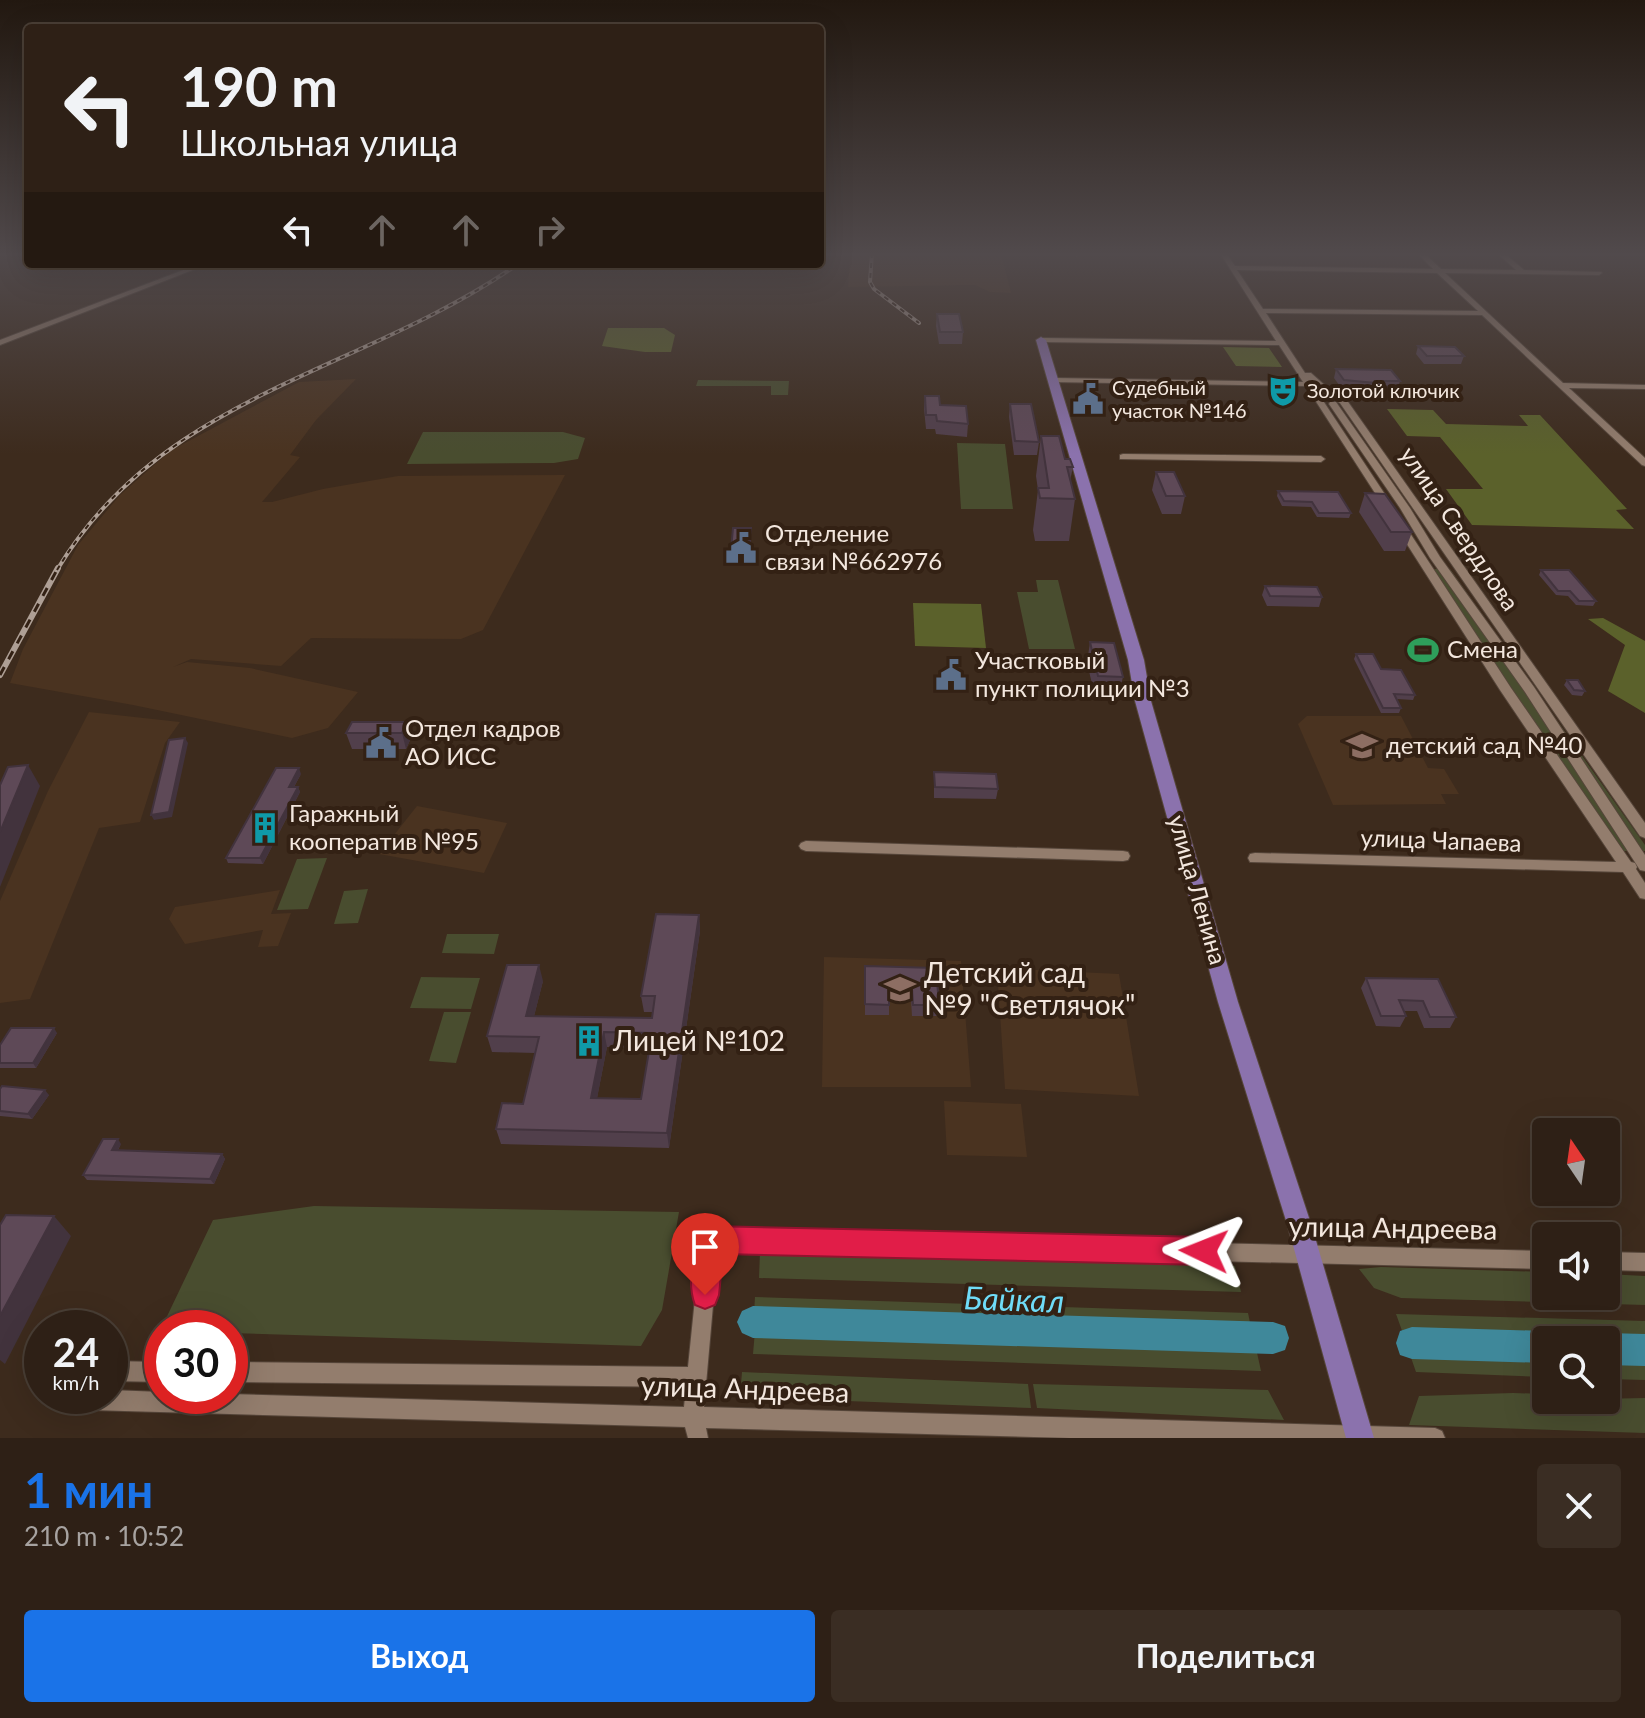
<!DOCTYPE html>
<html lang="ru">
<meta charset="utf-8">
<style>
:root{--surface:#2e2016;--page:#3a2d23;--text:#f1f3f6;--muted:#a7a3a1;--line:#493e35;--accent:#1a73e8}
body{margin:0;font-family:Lato,sans-serif;background:var(--page);color:var(--text);height:100vh;display:flex;flex-direction:column;font-size:30px;white-space:nowrap}
*{box-sizing:border-box;margin:0}
p{font-size:26px;color:var(--muted)}
.icon{flex:none;width:44px;height:44px;fill:none;stroke:currentColor;stroke-width:2;stroke-linecap:round;stroke-linejoin:round}
.map{position:relative;height:1438px;overflow:hidden}
.panel{display:flex;flex-direction:column;background:var(--surface);flex:1}
.panel>*{flex:none}
.hud{position:absolute;left:24px;top:24px;width:800px;height:244px;border-radius:8px;box-shadow:0 8px 32px #0002,0 0 0 2px var(--line);background:#2e2016;color:var(--text);overflow:hidden}
.needle{width:52px;rotate:347deg}
.controls{position:absolute;left:1532px;top:1118px;display:grid;gap:16px}
.controls a{display:grid;place-items:center;width:88px;height:88px;border-radius:8px;background:var(--surface);box-shadow:0 8px 32px #0002,0 0 0 2px var(--line);font-size:40px}
.speed{position:absolute;left:24px;top:1310px;display:flex;gap:16px;font-size:40px;font-weight:700;text-align:center}
.speed>*{display:grid;place-content:center;width:104px;height:104px;border-radius:50%;background:var(--surface);box-shadow:0 8px 32px #0002,0 0 0 2px var(--line);line-height:1}
.speed small{font-size:20px;font-weight:400}
.speed .limit{border:12px solid #d22;background:#fff;color:#111}
.pin{position:absolute;display:grid;place-items:center;width:68px;height:68px;color:#fff;margin:-82px -34px;border-radius:50% 50% 50% 0;rotate:-45deg;box-shadow:0 0 8px #0007}
.pin .icon{rotate:45deg}
.me{position:absolute;width:88px;margin:-44px;rotate:272deg;stroke-linejoin:round;filter:drop-shadow(0 0 6px #0008)}
.turn{display:flex;align-items:center;gap:28px;height:168px;padding:0 24px;font-size:36px}
.turn .icon{width:104px;height:104px;stroke-width:2.5}
.turn b{display:block;font-size:56px;line-height:68px}
.lanes{display:flex;align-items:center;height:76px;padding:0 24px;background:#0003;justify-content:center;gap:40px;direction:ltr}
.lanes .off{opacity:.35}
.round{display:grid;place-items:center;flex:none;width:84px;height:84px;border-radius:8px;background:var(--page)}
.head{display:flex;align-items:center;justify-content:space-between;height:136px;padding:0 24px}
h1{font-size:48px;font-weight:700;line-height:60px;color:var(--accent)}
.cta{display:flex;gap:16px;margin-top:auto;padding:16px 24px}
.cta a{flex:1;height:92px;border-radius:8px;background:var(--accent);color:#fff;font-size:32px;font-weight:700;line-height:92px;text-align:center}
.cta a+a{background:var(--page);color:var(--text)}
.map>svg:first-child{display:block}
.built{fill:#4a3320}
.green{fill:#494d2f}
.forest{fill:#5b612b}
.lines{fill:none;stroke-linecap:round;stroke-linejoin:round}
.river{fill:#3f889a;fill-rule:evenodd}
.minor-casing{stroke:#56463a;stroke-width:2}
.major-casing{stroke:#56463a;stroke-width:2}
.minor{fill:#937d6d;fill-rule:evenodd}
.major{fill:#8b72ad;fill-rule:evenodd}
.rail-far1-casing{stroke:#ae9f95;stroke-width:4}
.rail-casing{stroke:#ae9f95;stroke-width:6}
.rail-far1{stroke:#332114;stroke-width:2;stroke-dasharray:5;stroke-linecap:butt}
.rail{stroke:#332114;stroke-width:3;stroke-dasharray:9;stroke-linecap:butt}
.wall{fill:#513f4b;fill-rule:evenodd}
.shaded-wall{fill:#42333d}
.building{fill:#5e4957;stroke:#42333d;stroke-width:2;fill-rule:evenodd}
.route{fill:#e11d48;stroke:#92132f;stroke-width:2}
.labels{text-anchor:middle;stroke-width:8;stroke-linejoin:round;paint-order:stroke}
.far-poi-label{font-size:20px;fill:#f3e7de;stroke:#332114;text-anchor:start}
.street-label{font-size:24px;fill:#f3e7de;stroke:#332114}
.poi-label{font-size:24px;fill:#f3e7de;stroke:#332114;text-anchor:start}
.near-poi-label{font-size:28px;fill:#f3e7de;stroke:#332114;text-anchor:start}
.near-street-label{font-size:28px;fill:#f3e7de;stroke:#332114}
.near-water-label{font-size:32px;font-style:italic;fill:#6fdcf8;stroke:#332114}
</style>
<div class="map">
<svg width="1645" height="1438" viewBox="0 0 1645 1438">
<rect width="100%" height="100%" fill="#3d2b1d"/>
<!-- built -->
<g class="built">
<path d="M850,253H1001L1011,293L990,292L975,285L848,287Z"/>
<path d="M356,379L316,420L290,455L300,457L262,502H272L323,489L398,476L565,475L483,630L461,639L311,638L281,666L191,659L173,667L187,662L250,668L358,692L328,728L292,738L133,705L10,683L23,649L78,545L120,495L170,451L299,382Z"/>
<path d="M89,712L180,722L165,743L140,822L99,828L30,999L0,1003V901L48,791Z"/>
<path d="M1307,716H1401L1428,768L1444,769L1459,794H1441L1446,804L1333,805L1298,724Z"/>
<path d="M417,806L507,823L484,873L379,854Z"/>
<path d="M280,890L271,914L291,913L278,946L258,947L263,930L185,944L169,919L175,907Z"/>
<path d="M824,957L961,961L971,1087H822Z"/>
<path d="M997,968L1119,974L1139,1096L1005,1089Z"/>
<path d="M944,1101L1021,1104L1027,1157L947,1155Z"/>
</g>
<!-- green -->
<g class="green">
<path d="M698,380L789,381L788,395H771V386H696Z"/>
<path d="M423,432H563L585,438L578,459L554,463L407,464Z"/>
<path d="M957,443L1005,444L1013,509H961Z"/>
<path d="M1433,569H1450L1645,845V851H1619Z"/>
<path d="M1036,580H1058L1075,649H1029L1017,592H1038Z"/>
<path d="M327,858L308,909L277,910L297,859Z"/>
<path d="M368,889L358,923L334,924L344,891Z"/>
<path d="M447,934H499L494,954L442,953Z"/>
<path d="M421,977L480,978L471,1009L410,1008Z"/>
<path d="M444,1012H471L456,1063L429,1061Z"/>
<path d="M314,1206L679,1212L662,1310L641,1346L230,1333V1328H162L160,1331L213,1220Z"/>
<path d="M760,1252L1235,1266L1241,1292L759,1278Z"/>
<path d="M1381,1267L1546,1272V1296H1606V1274L1645,1276V1305L1401,1298L1374,1288L1359,1269Z"/>
<path d="M755,1297L1248,1313L1253,1337L754,1314Z"/>
<path d="M1396,1314L1645,1321V1346L1606,1345V1340H1546V1343L1405,1339Z"/>
<path d="M755,1331L1256,1348L1261,1371L753,1354Z"/>
<path d="M1408,1349L1546,1354V1377L1416,1372Z"/>
<path d="M1606,1356L1645,1357V1380L1606,1379Z"/>
<path d="M742,1372L1028,1384L1031,1408L740,1397Z"/>
<path d="M1033,1384L1268,1390L1284,1420L1037,1408Z"/>
<path d="M1513,1393L1546,1394V1400L1645,1398V1433L1409,1425L1419,1396Z"/>
</g>
<!-- forest -->
<g class="forest">
<path d="M608,328H664L675,335L671,352H645L602,346Z"/>
<path d="M1223,347L1269,348L1282,367L1236,366Z"/>
<path d="M1387,409L1433,410L1446,424L1528,426L1519,415H1540L1627,509L1616,510L1634,529L1472,525L1446,489H1483L1440,437L1407,436Z"/>
<path d="M913,603L981,604L986,648L915,646Z"/>
<path d="M1603,618L1645,641V713L1608,691L1625,645L1588,619Z"/>
</g>
<g class="lines">
<!-- river -->
<g class="river">
<path d="M753,1306L1273,1322L1285,1326L1289,1338L1285,1350L1273,1354L753,1338L742,1333L737,1322L742,1311Z"/>
<path d="M1412,1327L1546,1331L1558,1335L1559,1340H1546V1363L1412,1359L1400,1355L1396,1343L1400,1331Z"/>
<path d="M1606,1333L1645,1334V1366L1606,1365V1340H1593Z"/>
</g>
<defs>
<g id="minor">
<path d="M1220,253H1226L1235,266L1433,269L1417,253H1424L1441,269L1516,270L1497,253H1504L1524,270L1601,272L1602,273L1599,275L1445,273L1563,383L1645,385V389L1569,388L1645,458V466L1642,465L1482,315L1266,313L1305,373H1311L1329,389L1346,399L1645,823V838L1640,836L1340,403L1323,393L1310,381L1392,505L1390,507H1384L1306,386L1051,382L1050,380L1054,378L1303,382L1279,345L1041,342L1037,340L1041,338L1276,341ZM1237,270L1437,273L1478,311L1263,309Z"/>
<path d="M199,264H208L0,345V340Z"/>
<path d="M1330,402H1336L1410,508L1440,557L1534,687L1645,855V871L1640,870L1525,692L1430,558L1400,508L1329,404Z"/>
<path d="M1123,454L1321,456L1325,459L1321,462L1120,459V455Z"/>
<path d="M1401,524L1406,527L1511,688L1631,862L1635,863L1637,867L1636,869L1645,883V899L1640,898L1623,872L1250,862L1248,858L1250,854L1255,853L1616,862L1500,690L1396,527Z"/>
<path d="M806,841L1123,851L1128,852L1130,856L1128,860L1123,861L806,851L801,849L799,846L801,843Z"/>
<path d="M710,1231L1546,1251V1269L718,1249L704,1407L1435,1428L1442,1431L1445,1438H1070L706,1428L708,1438H688L685,1427L54,1409L47,1406L44,1399L45,1396H110V1390L162,1392V1396H230V1394L684,1407L686,1387L230,1382V1362L688,1367L701,1240L704,1234Z"/>
<path d="M1606,1252L1645,1253V1271L1606,1270Z"/>
<path d="M110,1361L162,1362V1382L110,1381Z"/>
</g>
<path id="major" d="M1041,337L1046,340L1144,660L1151,701L1238,1002L1312,1227L1374,1438H1346L1288,1227L1218,1002L1135,701L1128,660L1036,340Z"/>
</defs>
<!-- minor casing -->
<use href="#minor" class="minor-casing"/>
<!-- major casing -->
<use href="#major" class="major-casing"/>
<!-- minor -->
<use href="#minor" class="minor"/>
<!-- major -->
<use href="#major" class="major"/>
<defs>
<g id="rail-far1">
<path d="M872,253L870,282L874,289L919,323"/>
<path d="M57,570C163,393 362,373 518,264"/>
</g>
<path id="rail" d="M0,675L58,568"/>
</defs>
<!-- rail-far1 casing -->
<use href="#rail-far1" class="rail-far1-casing"/>
<!-- rail casing -->
<use href="#rail" class="rail-casing"/>
<!-- rail-far1 -->
<use href="#rail-far1" class="rail-far1"/>
<!-- rail -->
<use href="#rail" class="rail"/>
</g>
<!-- wall -->
<g class="wall">
<path d="M1049,253H1077V257Z"/>
<path d="M937,314L963,332L962,344H939L936,326Z"/>
<path d="M1418,346L1464,356L1461,364H1424L1416,354Z"/>
<path d="M1336,369L1400,381L1397,390L1374,389L1373,391L1342,389L1334,378Z"/>
<path d="M925,396L968,424L967,437L936,434L935,429H926L924,409Z"/>
<path d="M1010,404L1039,442L1037,455H1014L1009,417Z"/>
<path d="M1041,436L1073,467L1070,481L1075,499L1069,541H1035L1033,530L1038,490L1036,476Z"/>
<path d="M1156,472L1185,496L1181,514H1162L1152,490Z"/>
<path d="M1278,491L1351,513L1349,518L1317,517L1311,507L1282,506L1277,496Z"/>
<path d="M1365,493L1412,532L1405,551H1384L1359,512Z"/>
<path d="M751,537L749,559H731V550Z"/>
<path d="M1541,570L1596,601L1593,606L1576,605L1568,596L1556,595L1539,575Z"/>
<path d="M1265,586L1322,597L1319,607L1267,606L1262,595Z"/>
<path d="M1090,642L1123,677L1118,697L1095,696L1087,663Z"/>
<path d="M1356,654L1381,669L1415,695L1413,700L1397,699L1401,708L1399,713H1381L1354,659Z"/>
<path d="M1567,680L1585,691L1582,696L1572,695L1564,685Z"/>
<path d="M406,722L411,738L406,749H352L346,733Z"/>
<path d="M934,772L998,789L996,799L934,798Z"/>
<path d="M301,774L294,787H298L300,792L263,864L228,863L226,858Z"/>
<path d="M699,915L700,931L669,1148L501,1144L496,1129L523,1104L535,1053L492,1052L487,1036L543,981L534,1016L652,1018L653,1012H644L641,996ZM607,1047L649,1048L641,1099L597,1098Z"/>
<path d="M865,966L936,968L939,1005L938,1016H912L911,1000L889,999V1015H865Z"/>
<path d="M1366,978L1438,979L1456,1017L1450,1028H1424L1417,1011H1404L1406,1016L1400,1027L1376,1026L1361,988Z"/>
<path d="M57,1033L36,1068H0V1045Z"/>
<path d="M0,1089L49,1095L32,1119L0,1116Z"/>
<path d="M121,1144L118,1150L222,1154L225,1159L214,1184L87,1180L83,1175Z"/>
</g>
<!-- shaded-wall -->
<g class="shaded-wall">
<path d="M751,528V537L749,559L748,550Z"/>
<path d="M406,722L411,738L406,749L402,733Z"/>
<path d="M185,738L188,743L172,817L154,820L151,815Z"/>
<path d="M28,765L40,786L0,887V832Z"/>
<path d="M299,768L301,774L291,792L289,787Z"/>
<path d="M298,787L300,792L263,864L260,858Z"/>
<path d="M699,915L700,931L669,1148L667,1133Z"/>
<path d="M539,965L543,981L530,1032L526,1016Z"/>
<path d="M54,1028L57,1033L36,1068L33,1063Z"/>
<path d="M604,1032L607,1047L594,1114L591,1098Z"/>
<path d="M45,1090L49,1095L32,1119L28,1114Z"/>
<path d="M118,1139L121,1144L115,1155L112,1150Z"/>
<path d="M222,1154L225,1159L214,1184L210,1179Z"/>
<path d="M54,1216L71,1236L5,1364L0,1360V1316Z"/>
</g>
<!-- building -->
<g class="building">
<path d="M937,314H959L963,332H940Z"/>
<path d="M1418,346L1455,347L1464,356H1427Z"/>
<path d="M1336,369L1391,370L1400,381H1375L1376,383L1344,380Z"/>
<path d="M925,396H939L940,405L966,406L968,424L937,421L936,415H926Z"/>
<path d="M1010,404H1031L1039,442L1015,441Z"/>
<path d="M1041,436H1059L1065,459H1070L1073,467H1067L1075,499L1040,498L1038,488H1049Z"/>
<path d="M1156,472H1174L1185,496H1166Z"/>
<path d="M1278,491L1338,492L1351,513H1319L1312,502L1284,501Z"/>
<path d="M1365,493L1385,494L1412,532H1391Z"/>
<path d="M733,528H751L748,550H731Z"/>
<path d="M1541,570H1569L1596,601H1579L1570,591H1558Z"/>
<path d="M1265,586L1317,587L1322,597L1270,596Z"/>
<path d="M1090,642L1114,643L1123,677L1098,676Z"/>
<path d="M1356,654H1373L1381,669L1401,670L1415,695L1394,694L1401,708H1383Z"/>
<path d="M1567,680H1578L1585,691L1574,690Z"/>
<path d="M352,722H406L402,733H346Z"/>
<path d="M185,738L169,812L151,815L169,740Z"/>
<path d="M28,765L0,832V785L8,767Z"/>
<path d="M276,768H299L289,787H298L260,858H226Z"/>
<path d="M934,772L996,774L998,789L935,787Z"/>
<path d="M656,914L699,915L667,1133L496,1129L502,1103L523,1104L539,1037L487,1036L507,965H539L526,1016L652,1018L655,996H641ZM604,1032L652,1033L641,1099L591,1098Z"/>
<path d="M865,966L936,968L939,1005H913L912,989H889V1005L865,1004Z"/>
<path d="M1366,978L1438,979L1456,1017H1430L1423,1001L1399,1000L1406,1016H1381Z"/>
<path d="M11,1028H54L33,1063H0V1045Z"/>
<path d="M2,1086L45,1090L28,1114L0,1111V1089Z"/>
<path d="M103,1139H118L112,1150L222,1154L210,1179L83,1175Z"/>
<path d="M6,1215L54,1216L0,1316V1225Z"/>
</g>
<!-- sky -->
<linearGradient id="sky" x2="0" y2="1"><stop stop-color="#221810"/><stop offset="0.56" stop-color="#514a4c"/><stop offset="1" stop-color="#514a4c" stop-opacity="0"/></linearGradient>
<rect width="1645" height="454" fill="url(#sky)"/>
<!-- route -->
<path class="route" d="M710,1226L1204,1237L1214,1241L1218,1251L1214,1261L1204,1265L723,1254L719,1295L715,1305L705,1309L695,1305C687,1285 692,1249 700,1230Z"/>
<!-- icons -->
<defs>
<symbol id="theatre-bare" viewBox="-9 -9 18 18"><path d="M-5-5.5Q0-4 5-5.5V0Q5 5 0 6Q-5 5-5 0ZM-3.3-2.5H-1v1.5H-3.3ZM1-2.5H3.3v1.5H1ZM-2.8 1Q0 5.5 2.8 1Z" fill="#0f9aa8" stroke="#332114" stroke-width="2.5" paint-order="stroke"/></symbol>
<symbol id="civic-bare" viewBox="-9 -9 18 18"><path d="M-.6-6.5H3V-4.5H.6V-3L4-1V1h2V6H-6V1h2V-1L-.6-3ZM-1.2 2.5V6h2.4V2.5Z" fill="#5c6f8a" stroke="#332114" stroke-width="2.5" paint-order="stroke"/></symbol>
<symbol id="stadium-bare" viewBox="-9 -9 18 18"><path d="M0-5a6.5 5 0 1 0 0 10a6.5 5 0 1 0 0-10ZM-3.5-1.8h7v3.6h-7Z" fill="#2e9e5b" stroke="#332114" stroke-width="2.5" paint-order="stroke"/></symbol>
<symbol id="school-bare" viewBox="-9 -9 18 18"><path d="M0-5L7-2L0 1L-7-2ZM-4 1L0 2.5L4 1V4Q0 6-4 4Z" fill="#8d6e63" stroke="#332114" stroke-width="2.5" paint-order="stroke"/></symbol>
<symbol id="building-bare" viewBox="-9 -9 18 18"><path d="M-4-6H4V6H1V3H-1V6H-4ZM-2.5-4.3h1.7v1.8h-1.7ZM.8-4.3h1.7v1.8H.8ZM-2.5-1h1.7V.8h-1.7ZM.8-1h1.7V.8H.8Z" fill="#0f9aa8" stroke="#332114" stroke-width="2.5" paint-order="stroke"/></symbol>
</defs>
<g fill-rule="evenodd">
<use href="#theatre-bare" x="1261" y="369" width="44" height="44"/>
<use href="#civic-bare" x="1066" y="377" width="44" height="44"/>
<use href="#civic-bare" x="719" y="526" width="44" height="44"/>
<use href="#stadium-bare" x="1401" y="628" width="44" height="44"/>
<use href="#civic-bare" x="929" y="653" width="44" height="44"/>
<use href="#civic-bare" x="359" y="721" width="44" height="44"/>
<use href="#school-bare" x="1340" y="724" width="44" height="44"/>
<use href="#building-bare" x="243" y="806" width="44" height="44"/>
<use href="#school-bare" x="878" y="967" width="44" height="44"/>
<use href="#building-bare" x="567" y="1019" width="44" height="44"/>
</g>
<g class="labels">
<!-- far-poi labels -->
<g class="far-poi-label">
<text x="1112" y="395">Судебный<tspan x="1112" dy="23">участок №146</tspan></text>
<text x="1307" y="398">Золотой ключик</text>
</g>
<!-- street labels -->
<g class="street-label">
<text transform="translate(1459 529) rotate(56)" y="8">улица Свердлова</text>
<text transform="translate(1441 841) rotate(2)" y="8">улица Чапаева</text>
<text transform="translate(1197 890) rotate(74)" y="8">улица Ленина</text>
</g>
<!-- poi labels -->
<g class="poi-label">
<text x="765" y="542">Отделение<tspan x="765" dy="28">связи №662976</tspan></text>
<text x="1447" y="658">Смена</text>
<text x="975" y="669">Участковый<tspan x="975" dy="28">пункт полиции №3</tspan></text>
<text x="405" y="737">Отдел кадров<tspan x="405" dy="28">АО ИСС</tspan></text>
<text x="1386" y="754">детский сад №40</text>
<text x="289" y="822">Гаражный<tspan x="289" dy="28">кооператив №95</tspan></text>
</g>
<!-- near-poi labels -->
<g class="near-poi-label">
<text x="924" y="983">Детский сад<tspan x="924" dy="32">№9 "Светлячок"</tspan></text>
<text x="613" y="1051">Лицей №102</text>
</g>
<!-- near-street labels -->
<g class="near-street-label">
<text transform="translate(1393 1228) rotate(1)" y="10">улица Андреева</text>
<text transform="translate(745 1389) rotate(2)" y="10">улица Андреева</text>
</g>
<!-- near-water labels -->
<g class="near-water-label">
<text transform="translate(1014 1300) rotate(2)" y="11">Байкал</text>
</g>
</g>
</svg>
<div class="controls">
<a><svg class="needle" viewBox="-14 -14 28 28"><path d="M0-13l5 13h-10z" fill="#e53935"/><path d="M0 13l5-13h-10z" fill="#a7a3a1"/></svg></a>
<a><svg class="icon" aria-label="sound" viewBox="0 0 24 24"><path d="M4 9h4l5-4v14l-5-4H4zM17 9q2 3 0 6"/></svg></a>
<a><svg class="icon" aria-label="search" viewBox="0 0 24 24"><circle cx="10" cy="10" r="6"/><path d="M15 15l6 6"/></svg></a>
</div>
<div class="speed"><div>24<small>km/h</small></div><div class="limit">30</div></div>
<div class="pin" style="left:705px;top:1295px;background:#d93025"><svg class="icon" aria-label="arrive" viewBox="0 0 24 24"><path d="M6 21V4h12l-3 4 3 4H6"/></svg></div>
<svg class="me" style="left:1204px;top:1251px" viewBox="-20 -20 40 40"><path d="M0-17L14 15 0 8-14 15z" fill="#e11d48" stroke="#fff" stroke-width="4"/></svg>
<div class="hud">
<div class="turn"><svg class="icon" aria-label="left" viewBox="0 0 24 24"><path d="M17 20v-9H6M10 6l-5 5 5 5"/></svg><div><b>190 m</b>Школьная улица</div></div>
<div class="lanes"><svg class="icon" aria-label="left" viewBox="0 0 24 24"><path d="M17 20v-9H6M10 6l-5 5 5 5"/></svg><svg class="icon off" aria-label="ahead" viewBox="0 0 24 24"><path d="M12 20V5M6 11l6-6 6 6"/></svg><svg class="icon off" aria-label="ahead" viewBox="0 0 24 24"><path d="M12 20V5M6 11l6-6 6 6"/></svg><svg class="icon off" aria-label="right" viewBox="0 0 24 24"><path d="M7 20v-9h11M14 6l5 5-5 5"/></svg></div>
</div>
</div>
<section class="panel">
<div class="head"><div><h1>1 мин</h1><p>210 m · 10:52</p></div><a class="round"><svg class="icon" aria-label="close" viewBox="0 0 24 24"><path d="M6 6l12 12M18 6L6 18"/></svg></a></div>
<div class="cta"><a>Выход</a><a>Поделиться</a></div>
</section>
